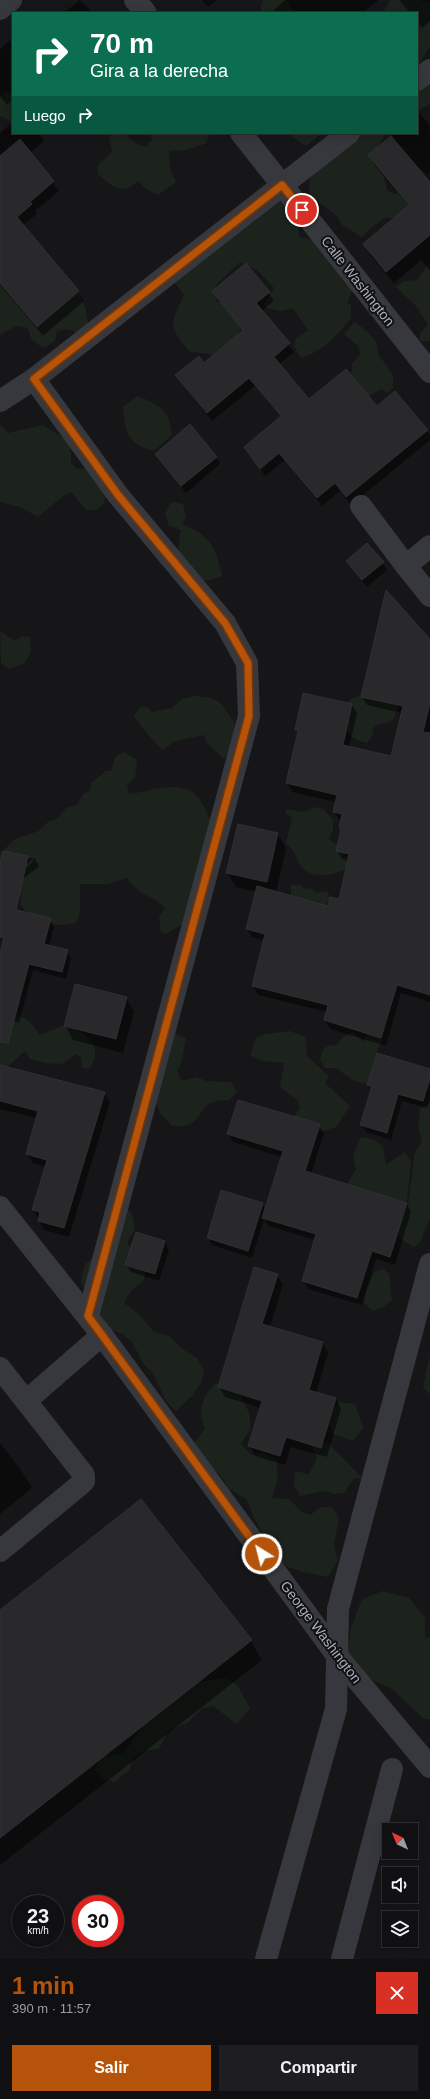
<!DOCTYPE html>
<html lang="es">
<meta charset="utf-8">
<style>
:root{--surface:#101012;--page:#1e1e20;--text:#f1f3f6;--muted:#9c9d9f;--line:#303032;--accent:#b45309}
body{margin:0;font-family:Arial,sans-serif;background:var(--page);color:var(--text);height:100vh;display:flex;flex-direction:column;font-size:15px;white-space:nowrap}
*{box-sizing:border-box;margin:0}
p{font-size:13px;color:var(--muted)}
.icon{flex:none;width:22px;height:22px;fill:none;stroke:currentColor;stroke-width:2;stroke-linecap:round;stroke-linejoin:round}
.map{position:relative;height:1959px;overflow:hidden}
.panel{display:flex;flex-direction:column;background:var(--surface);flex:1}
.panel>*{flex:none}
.banner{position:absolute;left:12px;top:12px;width:406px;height:122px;border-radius:0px;box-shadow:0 2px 10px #0003,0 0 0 1px var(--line);background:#0b6e4f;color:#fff;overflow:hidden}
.needle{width:26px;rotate:317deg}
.controls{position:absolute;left:382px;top:1823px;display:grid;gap:8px}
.controls a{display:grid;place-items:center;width:36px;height:36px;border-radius:0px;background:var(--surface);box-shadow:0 2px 10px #0003,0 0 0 1px var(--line);font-size:20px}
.speed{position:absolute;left:12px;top:1895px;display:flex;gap:8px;font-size:20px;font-weight:700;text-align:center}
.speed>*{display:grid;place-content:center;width:52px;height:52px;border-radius:50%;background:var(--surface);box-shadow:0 2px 10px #0003,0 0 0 1px var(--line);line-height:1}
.speed small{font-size:10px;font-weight:400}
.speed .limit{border:6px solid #d22;background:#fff;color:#111}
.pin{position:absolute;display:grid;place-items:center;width:34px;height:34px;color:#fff;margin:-17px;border:2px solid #fff;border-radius:50%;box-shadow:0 1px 4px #0007}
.me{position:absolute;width:44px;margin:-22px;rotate:324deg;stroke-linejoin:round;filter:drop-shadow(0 0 3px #0008)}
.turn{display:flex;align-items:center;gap:14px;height:84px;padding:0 12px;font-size:18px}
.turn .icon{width:52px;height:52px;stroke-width:2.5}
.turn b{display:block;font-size:28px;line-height:34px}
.then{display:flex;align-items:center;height:38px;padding:0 12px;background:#0003;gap:8px;font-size:15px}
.round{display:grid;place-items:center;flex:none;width:42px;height:42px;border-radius:0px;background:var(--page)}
.overview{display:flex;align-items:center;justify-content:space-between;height:68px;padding:0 12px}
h1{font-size:24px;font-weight:800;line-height:30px;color:var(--accent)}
.cta{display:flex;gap:8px;margin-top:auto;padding:8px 12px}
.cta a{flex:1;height:46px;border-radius:0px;background:var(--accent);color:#fff;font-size:16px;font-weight:800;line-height:46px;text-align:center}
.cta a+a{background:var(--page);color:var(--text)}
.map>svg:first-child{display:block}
.green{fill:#1c231d}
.shadow{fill:#0007;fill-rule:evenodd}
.building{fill:#29292c;stroke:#303034}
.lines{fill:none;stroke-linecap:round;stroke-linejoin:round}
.minor{stroke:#37383d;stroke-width:22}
.route-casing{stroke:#753606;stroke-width:10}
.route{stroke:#b45309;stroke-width:7}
.labels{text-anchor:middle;stroke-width:4;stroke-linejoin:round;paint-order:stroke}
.street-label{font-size:14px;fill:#a8adb8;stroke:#111113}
</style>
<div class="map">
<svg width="430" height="1959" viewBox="0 0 430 1959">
<rect width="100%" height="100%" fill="#161618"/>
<!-- green -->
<g class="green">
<path d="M263,0H286L296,13H261V5Z"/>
<path d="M391,0H418L430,3V15L427,20L430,22V46L417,67V13H383L388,3Z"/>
<path d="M430,68V104L417,111V86Z"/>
<path d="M5,91L13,92V122L0,116V97Z"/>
<path d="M113,133L125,134L134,142L146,147L152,139L149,133H210L205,144L186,150L169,151L170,169L176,182L158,195L146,189L138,181C120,197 113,186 98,174V165L112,152L109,138Z"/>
<path d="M287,133H322L306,146Z"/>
<path d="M350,133H387L373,153L382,171L387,190L393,194L404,191L411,177L422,171L430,174V188L395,219L386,217L369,229L362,237L342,225L337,216L327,208L309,197L311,169Z"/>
<path d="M265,196L288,202L298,218L299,237L319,242L354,286L347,303L351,305V318C335,337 325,350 301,358L294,346L296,338L308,331L293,308L281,311L266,308L264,304L274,288L257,270L240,262L215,286L219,292L216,302H227L248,320L231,342L213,355L189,351C168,326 170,324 184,295L173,281Z"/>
<path d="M0,236C35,256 86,277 88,323L79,333L66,329L57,331L55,341L43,348L31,339L28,328L16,326L0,335Z"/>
<path d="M430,262V341H420V333L428,325L416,306L396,287L404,281L417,280Z"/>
<path d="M355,322L369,333L376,342L378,354L393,375V388L387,393L382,389L359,401L346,378L353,369L351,365L361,354L357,345L344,334Z"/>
<path d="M138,396C161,406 169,410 172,435L154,451C126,444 126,433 123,407Z"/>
<path d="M0,424L8,433L43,425C63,438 73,437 71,463L76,468L94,471L109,489L103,504L96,510H86L71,492L63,496L38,517L20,507L0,502Z"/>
<path d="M172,502L183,504L186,516L182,524C211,536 216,547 222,576L210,580L194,581C178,566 176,551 181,530L169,526L165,513Z"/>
<path d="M0,631L15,641L22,636L30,637L31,651L25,663L9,669L1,663Z"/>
<path d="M361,695H372L398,705C392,733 386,716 372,729L374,733L367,743C343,737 347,728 343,707L351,699Z"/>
<path d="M195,696C221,697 222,704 235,724L231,750L224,759L208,744L204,735L175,741L163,750C155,743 137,723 134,715L141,707H148L152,712L172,708L182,699Z"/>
<path d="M124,752L137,760L135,778L127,785L129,794C150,792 177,779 196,795C202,800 206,812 210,819L183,924L165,934L161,931L159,917L165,908C153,895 136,894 127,878L108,884H80V912L76,923L63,925L35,923L21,905V897C0,888 0,876 0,854L15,839L39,831L48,822L58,818L66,808L77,805L83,794L90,791L91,783L106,771H111L115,757Z"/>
<path d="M315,807L323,809L333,820V830L328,839L336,844L349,861L344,870C332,875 311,880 301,866C294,855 297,853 286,843L292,818L285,813L286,809L303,812Z"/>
<path d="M291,885H300L304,889L311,888L317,893L327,891L330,897L321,912L291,899Z"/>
<path d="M0,1012C22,1016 27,1016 40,1035L65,1025C86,1034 106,1044 89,1069L82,1067L81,1057L76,1054L62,1064L45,1063L30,1059L25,1051L3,1071L0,1070Z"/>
<path d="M290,1031L306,1037L307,1056L329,1076L325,1083L350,1106L336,1127L322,1132L293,1117L300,1108L297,1100L280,1087L284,1063L262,1061L250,1055L256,1038L265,1034Z"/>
<path d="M353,1032L364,1042L367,1034L378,1033L383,1040L378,1048L367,1084L354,1081L336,1068H325L320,1059C323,1048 325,1045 336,1045L343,1037Z"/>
<path d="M174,1033L186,1038L181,1064L177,1071L182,1081L197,1077L206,1081L231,1082L237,1092L229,1100C195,1100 208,1116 188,1125C184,1127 176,1126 172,1126L160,1113L155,1099Z"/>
<path d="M430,1104V1217L420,1243L413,1247L400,1238L397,1227L407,1210L415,1153L422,1140L418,1127L420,1109Z"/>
<path d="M361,1137L375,1140L383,1147L386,1165L405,1152L411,1162L407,1201L400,1202L351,1193L347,1184L356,1169L353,1155Z"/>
<path d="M122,1202L132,1215L135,1229L127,1242L134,1256L146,1267L144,1280L130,1292L124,1303L139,1314L154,1332L169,1336L184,1350L197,1358L204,1370L201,1383L192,1396L176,1411L166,1401L153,1373L143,1363L132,1342L123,1334L111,1330L91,1302L81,1282L85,1264L102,1252Z"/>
<path d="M384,1269L389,1274L392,1300L382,1308L372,1311L364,1302L365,1294L374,1272Z"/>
<path d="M430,1355V1395L423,1387Z"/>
<path d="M216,1383L240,1394L249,1413L251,1428L241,1444L251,1455L263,1453L276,1460L278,1477L272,1498L289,1499L302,1512L310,1515L321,1507H331L339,1517L334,1547L338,1560L328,1577L303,1572L288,1567L277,1559L259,1528L246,1499L228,1488L222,1477L193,1451L195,1442L205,1429C197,1411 202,1396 216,1383Z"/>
<path d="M340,1402L355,1404L363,1428L353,1441L333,1434L328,1421L332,1410Z"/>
<path d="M327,1442L363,1479L354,1478L344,1493L334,1494L325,1491L300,1496L294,1485L295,1471L309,1474L317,1458L312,1447Z"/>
<path d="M383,1591L409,1598L425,1618V1638L430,1637V1719H424L391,1688L370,1679L344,1654L349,1645L351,1628L362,1599Z"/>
<path d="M226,1678L237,1685L250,1708L237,1724L213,1706L201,1709L187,1723L168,1731L159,1749L143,1751L133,1757L130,1769L115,1782L103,1779L95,1770L100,1758L109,1755L124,1753L138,1734L143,1722L181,1691L200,1682Z"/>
</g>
<!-- shadow -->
<g class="shadow">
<path d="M80,0L93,13H64Z"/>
<path d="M202,0H217L208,7Z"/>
<path d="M285,0H379L362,13H271Z"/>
<path d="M399,0H430V21L422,28L417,22V13H410Z"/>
<path d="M13,38V100L7,105L0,96V49Z"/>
<path d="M419,113L430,125V271L421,260L394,283L371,256L364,244L409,206L376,167L369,155L395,133H417V115Z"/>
<path d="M13,122V133H39L44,141L30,153L59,191L35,211L37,214L23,225L78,292L84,301L43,336L0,285V133Z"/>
<path d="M246,265L274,301L262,311L294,352L279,364L309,401L377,408L427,431L430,436V440L351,505L340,491L322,506L285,460L265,476L245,447L281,417L255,386L212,421L176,376L204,364L244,331L213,292Z"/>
<path d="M156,454L216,457L220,464L186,493Z"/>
<path d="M367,544L387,570L367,587L347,561Z"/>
<path d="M426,636L430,637V1002L401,993L386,1046L330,1029L325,1020L327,1012L258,995L253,986L264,941L252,937L247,929L257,892L236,887L227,873L278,834L286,848L276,892L329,907L339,900L349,861L342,859L337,851L342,831L340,828L341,821L339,820L334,812L336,802L292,792L287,783L298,734L296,730L352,705L357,713L349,747L392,757L402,713L367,705L362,697Z"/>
<path d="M4,853L35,859L39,866L0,898V870ZM32,860L34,861L1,888V885Z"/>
<path d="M50,919L54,927L49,946L67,951L71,958L66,979L33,970L19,1023L0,1017V957Z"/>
<path d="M126,998L134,1012L123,1053L73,1040L65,1025Z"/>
<path d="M0,1066L104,1093L110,1102L69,1237L44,1230L33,1210L46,1167L33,1163L27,1154L37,1118L0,1109Z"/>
<path d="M430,1070V1099L427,1108L402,1101L391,1140L366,1132L361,1125L372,1090L369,1085Z"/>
<path d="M319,1125L324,1133L311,1174L407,1204L411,1212L395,1265L376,1259L362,1305L308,1289L303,1280L316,1240L268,1226L264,1219L252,1258L212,1245L208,1238L262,1204L265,1210L282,1157L233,1142L228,1134Z"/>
<path d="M136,1233L165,1242L169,1250L159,1281L131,1272L126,1265Z"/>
<path d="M277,1275L283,1284L270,1327L323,1343L328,1353L316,1393L336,1399L341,1409L327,1457L291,1447L285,1465L255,1456L250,1446L261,1408L225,1397L219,1387Z"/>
<path d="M0,1443L21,1470L32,1488L0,1514Z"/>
<path d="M141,1501L251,1641L262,1660L0,1865V1611Z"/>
</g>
<!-- building -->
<g class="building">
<path d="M391,136L430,182V235L386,272L363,244L409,205L368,155Z"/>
<path d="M20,139L54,181L30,202L32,204L17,217L79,291L37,327L0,283V156Z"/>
<path d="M246,263L270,292L256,303L290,343L274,357L309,399L346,369L377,406L395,391L428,430L346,497L335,483L317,498L279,453L260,469L244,447L281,416L249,378L207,413L175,375L199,356L204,363L243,330L212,291Z"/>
<path d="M190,424L217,457L181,486L155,454Z"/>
<path d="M367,543L384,562L362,580L346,561Z"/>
<path d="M386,590L430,639V703L423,732L430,733V995L397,985L381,1038L324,1020L328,1005L252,986L265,934L246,929L257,886L328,906L330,897L339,899L349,854L336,851L341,829L339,828L342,814L333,812L337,795L286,783L298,731L295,730L303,693L352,704L343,745L391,756L403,706L361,697Z"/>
<path d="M238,824L278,833L267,882L226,873Z"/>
<path d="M3,851L28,856L16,910L51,918L44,944L68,950L62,972L29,964L8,1043L0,1042V954L4,937H0V865Z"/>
<path d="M75,984L127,997L116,1039L64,1026Z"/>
<path d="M377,1053L430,1069V1078L423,1101L398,1094L387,1133L360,1125L372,1086L367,1085Z"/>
<path d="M0,1065L105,1092L64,1228L38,1221L40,1212L32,1210L47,1160L26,1154L38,1111L0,1101Z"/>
<path d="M238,1100L320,1124L305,1171L407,1203L390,1257L372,1251L357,1298L302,1281L316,1234L262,1218L283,1151L227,1134Z"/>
<path d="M221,1190L263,1203L248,1251L207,1238Z"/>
<path d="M136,1232L165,1241L155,1274L125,1265Z"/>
<path d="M254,1267L278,1274L262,1324L323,1342L309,1390L336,1398L321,1448L286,1437L280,1456L248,1446L262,1401L218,1387Z"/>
<path d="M141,1499L252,1640L0,1838V1610Z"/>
</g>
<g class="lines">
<!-- minor -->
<g class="minor">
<path d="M135,0L146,13"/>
<path d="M0,9L11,0"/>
<path d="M417,80L430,70"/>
<path d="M241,133L430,372"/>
<path d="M34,379L118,495L225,623L247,663L249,716L88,1316"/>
<path d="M0,401L34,379L349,133"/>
<path d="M361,506L406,566L430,546"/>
<path d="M406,566L430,596"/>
<path d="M0,1207L102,1335L338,1657L430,1767"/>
<path d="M0,1368L84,1475V1481L81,1484L0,1551"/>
<path d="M26,1401L102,1335"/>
<path d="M266,1959L336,1709L338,1609L430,1264"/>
<path d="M342,1959L392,1769"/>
</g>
</g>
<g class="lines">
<defs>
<path id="route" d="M262,1554L88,1316L249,716L248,663L225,623L118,495L34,379L282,185L302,210"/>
</defs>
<!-- route casing -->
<use href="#route" class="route-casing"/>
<!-- route -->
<use href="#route" class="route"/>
</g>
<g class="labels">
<!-- street labels -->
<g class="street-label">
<text transform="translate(358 281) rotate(52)" y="5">Calle Washington</text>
<text transform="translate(321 1632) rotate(53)" y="5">George Washington</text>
</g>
</g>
</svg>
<div class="controls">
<a><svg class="needle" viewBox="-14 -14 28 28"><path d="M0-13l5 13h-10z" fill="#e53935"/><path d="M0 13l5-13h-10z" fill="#9c9d9f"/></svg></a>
<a><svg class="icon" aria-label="sound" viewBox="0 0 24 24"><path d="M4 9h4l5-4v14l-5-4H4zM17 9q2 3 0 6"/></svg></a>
<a><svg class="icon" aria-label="layers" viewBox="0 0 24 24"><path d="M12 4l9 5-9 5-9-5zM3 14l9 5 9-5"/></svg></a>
</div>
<div class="speed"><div>23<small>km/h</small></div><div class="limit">30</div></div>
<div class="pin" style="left:302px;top:210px;background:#d93025"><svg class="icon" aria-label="arrive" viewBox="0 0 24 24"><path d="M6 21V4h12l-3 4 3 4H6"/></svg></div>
<svg class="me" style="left:262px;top:1554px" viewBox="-20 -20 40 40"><circle r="17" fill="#b45309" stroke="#fff" stroke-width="3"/><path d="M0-11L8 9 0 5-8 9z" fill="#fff"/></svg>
<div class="banner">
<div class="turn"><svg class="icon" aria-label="right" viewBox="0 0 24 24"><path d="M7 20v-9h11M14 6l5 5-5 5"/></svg><div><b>70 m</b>Gira a la derecha</div></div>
<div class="then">Luego<svg class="icon" aria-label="right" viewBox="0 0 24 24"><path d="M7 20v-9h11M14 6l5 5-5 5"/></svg></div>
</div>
</div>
<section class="panel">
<div class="overview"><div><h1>1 min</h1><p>390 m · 11:57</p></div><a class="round" style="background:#d93025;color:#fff"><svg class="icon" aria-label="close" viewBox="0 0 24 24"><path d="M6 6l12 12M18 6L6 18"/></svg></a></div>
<div class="cta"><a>Salir</a><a>Compartir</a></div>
</section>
